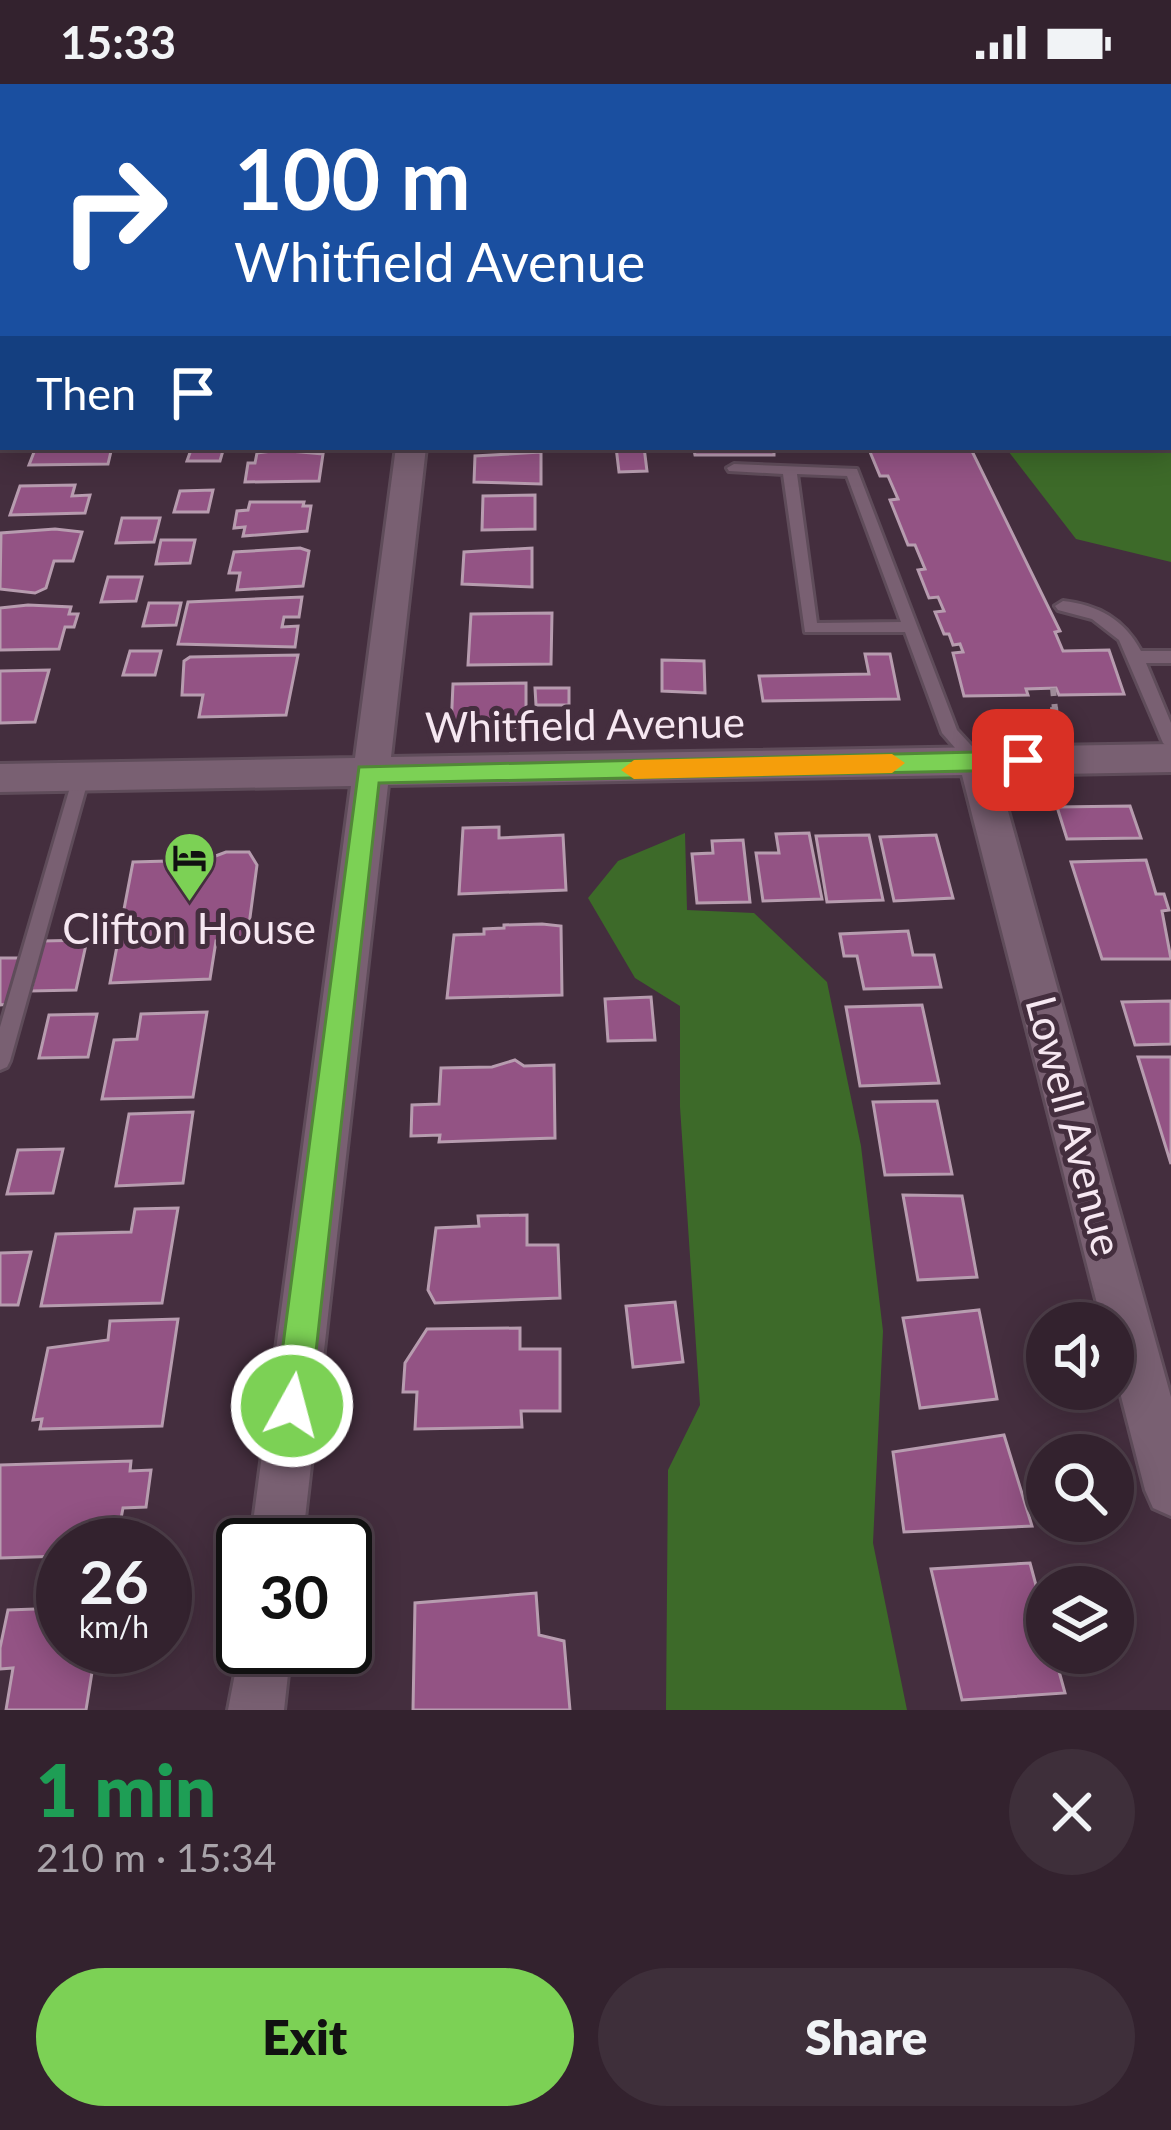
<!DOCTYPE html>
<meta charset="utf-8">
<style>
:root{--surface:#33222e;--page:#3e2f3a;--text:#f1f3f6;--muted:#a9a4aa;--line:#4e3f4a;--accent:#7cd155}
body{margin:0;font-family:Lato,sans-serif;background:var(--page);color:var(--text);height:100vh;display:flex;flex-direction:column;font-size:45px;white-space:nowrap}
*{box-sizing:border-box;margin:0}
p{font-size:39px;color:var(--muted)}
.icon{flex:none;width:66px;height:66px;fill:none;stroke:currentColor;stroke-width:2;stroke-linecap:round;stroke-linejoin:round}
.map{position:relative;height:1626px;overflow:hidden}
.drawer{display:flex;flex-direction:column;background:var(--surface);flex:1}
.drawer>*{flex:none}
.banner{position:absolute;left:0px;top:0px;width:1173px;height:366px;box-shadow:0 6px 30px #0003,0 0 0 3px var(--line);background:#1a4fa0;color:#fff;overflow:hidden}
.tools{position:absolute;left:1026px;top:1218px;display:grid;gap:24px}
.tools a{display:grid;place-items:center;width:108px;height:108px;border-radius:50%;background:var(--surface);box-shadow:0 6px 30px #0003,0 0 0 3px var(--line);font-size:60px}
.speed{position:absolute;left:36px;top:1434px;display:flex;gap:24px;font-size:60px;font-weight:700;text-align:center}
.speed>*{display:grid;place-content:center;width:156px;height:156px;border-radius:50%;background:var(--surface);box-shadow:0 6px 30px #0003,0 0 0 3px var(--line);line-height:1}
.speed small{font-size:30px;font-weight:400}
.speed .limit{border:6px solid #111;border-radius:18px;background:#fff;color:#111}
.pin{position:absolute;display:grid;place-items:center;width:102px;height:102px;color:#fff;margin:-51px;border-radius:24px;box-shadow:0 6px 18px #0006}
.me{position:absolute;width:132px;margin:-66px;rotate:7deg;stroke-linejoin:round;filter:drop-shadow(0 0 9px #0008)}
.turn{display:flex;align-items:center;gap:42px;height:252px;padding:0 36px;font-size:54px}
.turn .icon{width:156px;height:156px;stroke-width:2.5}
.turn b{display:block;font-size:84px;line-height:102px}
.then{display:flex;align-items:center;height:114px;padding:0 36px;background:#0003;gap:24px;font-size:45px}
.round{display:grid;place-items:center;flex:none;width:126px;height:126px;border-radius:63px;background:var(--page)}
.summary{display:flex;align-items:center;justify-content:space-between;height:204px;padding:0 36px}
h1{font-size:72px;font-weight:800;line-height:90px;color:#1e9e55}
.button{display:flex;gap:24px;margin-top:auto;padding:24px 36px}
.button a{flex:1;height:138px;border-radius:72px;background:var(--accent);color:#111;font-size:48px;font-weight:800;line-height:138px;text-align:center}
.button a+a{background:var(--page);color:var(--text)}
.status{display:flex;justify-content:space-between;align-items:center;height:84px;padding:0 60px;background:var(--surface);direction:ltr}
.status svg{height:33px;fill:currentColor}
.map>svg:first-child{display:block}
.forest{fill:#3d6a29}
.building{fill:#935384;stroke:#b79caf;stroke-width:3}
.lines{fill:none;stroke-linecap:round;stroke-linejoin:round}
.lane-casing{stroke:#5f4c5a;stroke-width:6}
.street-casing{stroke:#5f4c5a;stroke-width:6}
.secondary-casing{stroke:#5f4c5a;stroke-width:6}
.path-far1{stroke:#9f8c99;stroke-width:6;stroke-dasharray:8 8;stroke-linecap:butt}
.path{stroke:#9f8c99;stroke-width:8;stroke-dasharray:9 9;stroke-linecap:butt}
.lane{fill:#796072;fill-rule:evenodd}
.street{fill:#796072;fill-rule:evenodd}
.secondary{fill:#796072;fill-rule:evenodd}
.route{fill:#7cd155;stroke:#518837;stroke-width:3}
.slow{fill:#f59e0b}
.labels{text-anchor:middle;stroke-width:10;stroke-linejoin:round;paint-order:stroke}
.street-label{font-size:42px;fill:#f6e7f1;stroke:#442e3e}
.poi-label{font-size:42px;fill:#f6e7f1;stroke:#442e3e}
</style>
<div class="status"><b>15:33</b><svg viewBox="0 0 49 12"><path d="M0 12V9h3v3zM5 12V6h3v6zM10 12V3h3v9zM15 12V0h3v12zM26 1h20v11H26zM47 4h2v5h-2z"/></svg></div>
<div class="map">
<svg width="1171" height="1626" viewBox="0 0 1171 1626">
<rect width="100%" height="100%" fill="#442e3e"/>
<!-- forest -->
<g class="forest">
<path d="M1005,363H1164L1171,368V478L1076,455Z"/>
<path d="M685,749L687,826L754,829L827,898L861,1062L883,1247L873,1459L907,1626H666L668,1386L700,1321L680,1023V922L635,894L588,814L618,777Z"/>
</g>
<!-- building -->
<g class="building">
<path d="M881,0H1031L1035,3H885Z"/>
<path d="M1031,0H1171V24L1170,3Z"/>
<path d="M36,363H112L108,380L29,381Z"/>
<path d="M192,363H224L220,377H187Z"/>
<path d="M616,363H644L647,387L619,388Z"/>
<path d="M683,363H784V365H774V371H695L694,366Z"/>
<path d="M868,363H970L1060,547L1055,548L1063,567L1109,566L1124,610L1059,611L1056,604L1026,605L1028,611L964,612L953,569L963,568L960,560L953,561L949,550H944L935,528L944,527L938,513L929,514L918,486L925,485L915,461H908L890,416L898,415L888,392H880Z"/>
<path d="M279,366L323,370L319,397L245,398L248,379H255L257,369Z"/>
<path d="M541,368V400L474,398L475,372Z"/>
<path d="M75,401L72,412L90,411L85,429L10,431L20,402Z"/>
<path d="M213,406L208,428H174L180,407Z"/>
<path d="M535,411V445L482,446L483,412Z"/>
<path d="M250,418H304L303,422H311L307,447L243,452L245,443L234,444L237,427L248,426Z"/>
<path d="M122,434H160L154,458L116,459Z"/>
<path d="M55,445L82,448L73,477H54L46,504L35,509L0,505L1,449Z"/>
<path d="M161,456H195L190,479L156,480Z"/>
<path d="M300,464L309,467L303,502L237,506L240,489H229L234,468Z"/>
<path d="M532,464V503L462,500L464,468Z"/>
<path d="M108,493H142L136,517L101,518Z"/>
<path d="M302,513L299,533H284L282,543L298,542L295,563L178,560L188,518Z"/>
<path d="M149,519H181L176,541L143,542Z"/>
<path d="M28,521L71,523L69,530H78L74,543H65L59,565L0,566V524Z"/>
<path d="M552,529L551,580L468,581L471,530Z"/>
<path d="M130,567H161L155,591H123Z"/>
<path d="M865,570H890L899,615L763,617L759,592L869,590Z"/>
<path d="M298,571L286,631L199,633L203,611H182L184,577L190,573Z"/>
<path d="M662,576L704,577L705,609L662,607Z"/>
<path d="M49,586L35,638L0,639V587Z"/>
<path d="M526,599V643L451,645L453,600Z"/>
<path d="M535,604H569V621H536Z"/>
<path d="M1130,722L1141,754L1067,755L1057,723Z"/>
<path d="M499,743V754L563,751L566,806L459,810L463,744Z"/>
<path d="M809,749L822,815L763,817L756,769H779L776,750Z"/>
<path d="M869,751L883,816L827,818L816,752Z"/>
<path d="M936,751L953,814L894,817L880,753Z"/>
<path d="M743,756L750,818L697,819L692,770L713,769L712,757Z"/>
<path d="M226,768H249L257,781L247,856L216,857L210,895L110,899L133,778L205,776Z"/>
<path d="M1146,776L1156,810H1164L1169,826L1162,827L1171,875H1102L1071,778Z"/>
<path d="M542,840L561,842L562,911L447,914L454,851L484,850V845L504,844V841Z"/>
<path d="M908,847L913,871H934L941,903L864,905L857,872H844L840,850Z"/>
<path d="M87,856L76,906L31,907L43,857Z"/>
<path d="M0,874H22L9,920L0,921Z"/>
<path d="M651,913L655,956L608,957L605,915Z"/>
<path d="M1171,917V960L1135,961L1122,918Z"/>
<path d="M922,921L939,999L860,1002L846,923Z"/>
<path d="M207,928L193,1013L102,1015L114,956L137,955L141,930Z"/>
<path d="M97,930L88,973L39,974L49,931Z"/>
<path d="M1138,973H1171V1080Z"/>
<path d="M515,976L524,982L554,981L555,1054L439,1058L440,1051L411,1052L412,1021L439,1020L441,984L492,983Z"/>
<path d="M937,1017L952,1090L885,1091L873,1018Z"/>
<path d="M193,1028L183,1099L116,1102L129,1030Z"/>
<path d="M63,1065L53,1109L7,1110L18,1066Z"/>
<path d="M903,1111L962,1112L977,1193L918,1196Z"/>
<path d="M178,1124L162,1219L41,1222L56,1150L131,1148L135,1125Z"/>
<path d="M527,1131V1161H558L560,1214L435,1219L428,1206L436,1144L479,1142L478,1132Z"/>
<path d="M31,1168L18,1221H0V1169Z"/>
<path d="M675,1218L683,1278L633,1283L626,1222Z"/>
<path d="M979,1226L997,1315L920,1324L903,1234Z"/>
<path d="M178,1235L162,1342L40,1345L42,1335L33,1336L48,1264L108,1256L110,1237Z"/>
<path d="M520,1244V1265H560V1327H521L522,1343L415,1345L417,1308H403L405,1279L427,1245Z"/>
<path d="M1004,1351L1032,1442L904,1448L893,1368Z"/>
<path d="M131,1377L130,1387L151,1386L146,1423L123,1424L116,1461H63V1472L0,1474V1381Z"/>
<path d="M1030,1479L1047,1542V1569H1054L1065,1609L962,1616L931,1485Z"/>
<path d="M536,1509L539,1551L564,1557L570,1626H413L415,1519Z"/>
<path d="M63,1524V1563H96L86,1626H6L13,1584L0,1585V1564L8,1526Z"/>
</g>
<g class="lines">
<defs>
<g id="lane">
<path d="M1069,0H1081L1084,3H1072Z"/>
<rect x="1170" y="59" width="1" height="7"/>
<rect x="1170" y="74" width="1" height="6"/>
<rect x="1170" y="132" width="1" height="6"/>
<path d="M1170,186L1171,187V195L1170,194Z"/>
<path d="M734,380L857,385L957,646L982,673L984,677L982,681H970L942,649L905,548H805L783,390L729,387L727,384ZM797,390L847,392L901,538L817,539Z"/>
<path d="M1063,517C1098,521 1124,535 1141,567H1171V579H1146L1171,639V665L1163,659L1119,556L1092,535L1058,526L1055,522Z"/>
<path d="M81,687L89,693L10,977L7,983L0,986V943L73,693Z"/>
</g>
<g id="street">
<path d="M118,0H140L117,3Z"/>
<rect x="447" y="0" width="22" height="3"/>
<rect x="0" y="88" width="3" height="14"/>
<path d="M0,263H3L0,285Z"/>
<path d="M396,363H426L391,673L1171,660V688L998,691L1171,1313V1432L1153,1424L1145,1406L1113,1281V1239H1102L962,691L388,701L302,1461H250L351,702L0,708V680L355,674Z"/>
<path d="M243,1548V1563H291L284,1626H228Z"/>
</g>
<g id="secondary">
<path d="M843,0H875L877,3H845Z"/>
<path d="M1170,269L1171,270V294L1170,293Z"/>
</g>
</defs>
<!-- lane casing -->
<use href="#lane" class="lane-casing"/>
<!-- street casing -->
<use href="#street" class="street-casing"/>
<!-- secondary casing -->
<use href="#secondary" class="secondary-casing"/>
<!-- path-far1 -->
<path class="path-far1" d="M1053,604L1055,626"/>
<!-- path -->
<path class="path" d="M1054,623L1056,645"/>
<!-- lane -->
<use href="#lane" class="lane"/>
<!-- street -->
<use href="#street" class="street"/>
<!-- secondary -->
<use href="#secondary" class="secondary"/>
</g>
<!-- route -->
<path class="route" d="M1023,667L1035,676L1023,686L379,699L310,1322L305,1334L292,1340L280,1334L275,1322L359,683Z"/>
<!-- slow -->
<path class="slow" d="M892,670L905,679L892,689L634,695L621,686L634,676Z"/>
<!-- icons -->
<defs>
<symbol id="hotel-pin" viewBox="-11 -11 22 30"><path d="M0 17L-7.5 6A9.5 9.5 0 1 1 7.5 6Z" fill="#7cd155" stroke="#442e3e"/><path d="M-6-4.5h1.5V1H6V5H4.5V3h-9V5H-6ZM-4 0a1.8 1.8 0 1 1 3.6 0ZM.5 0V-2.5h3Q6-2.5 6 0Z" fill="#111"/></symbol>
</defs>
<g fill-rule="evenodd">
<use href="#hotel-pin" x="160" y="744" width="59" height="81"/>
</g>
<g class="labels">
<!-- street labels -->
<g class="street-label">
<text transform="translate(585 641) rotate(-1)" y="15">Whitfield Avenue</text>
<text transform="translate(1074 1042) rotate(75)" y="15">Lowell Avenue</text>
</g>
<!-- poi labels -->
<g class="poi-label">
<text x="189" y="860">Clifton House</text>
</g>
</g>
</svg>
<div class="tools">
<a><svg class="icon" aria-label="sound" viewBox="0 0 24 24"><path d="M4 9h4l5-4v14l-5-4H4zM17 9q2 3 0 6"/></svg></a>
<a><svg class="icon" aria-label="search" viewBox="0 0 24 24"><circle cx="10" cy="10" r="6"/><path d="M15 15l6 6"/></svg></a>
<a><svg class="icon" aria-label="layers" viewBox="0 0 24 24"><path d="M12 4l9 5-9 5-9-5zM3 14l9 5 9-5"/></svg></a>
</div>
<div class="speed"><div>26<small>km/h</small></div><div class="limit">30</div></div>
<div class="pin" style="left:1023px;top:676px;background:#d93025"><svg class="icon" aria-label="arrive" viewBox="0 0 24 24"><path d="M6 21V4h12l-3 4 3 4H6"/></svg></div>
<svg class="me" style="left:292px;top:1322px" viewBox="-20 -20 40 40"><circle r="17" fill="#7cd155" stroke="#fff" stroke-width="3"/><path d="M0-11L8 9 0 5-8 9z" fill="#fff"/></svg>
<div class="banner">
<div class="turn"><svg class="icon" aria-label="right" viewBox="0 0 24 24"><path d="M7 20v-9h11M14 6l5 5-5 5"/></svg><div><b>100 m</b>Whitfield Avenue</div></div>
<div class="then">Then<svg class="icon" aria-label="arrive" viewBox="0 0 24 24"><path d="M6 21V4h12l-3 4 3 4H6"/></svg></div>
</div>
</div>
<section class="drawer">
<div class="summary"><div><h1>1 min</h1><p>210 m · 15:34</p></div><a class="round"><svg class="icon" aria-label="close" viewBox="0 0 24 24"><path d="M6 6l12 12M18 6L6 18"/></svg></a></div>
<div class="button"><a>Exit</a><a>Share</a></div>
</section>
